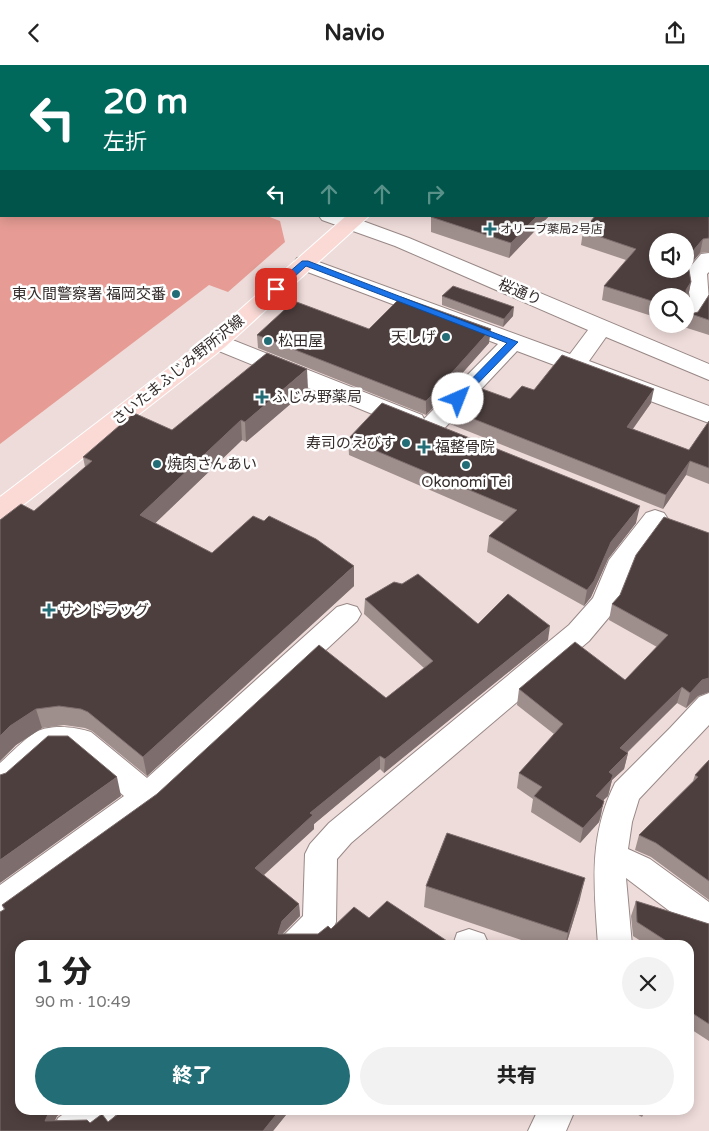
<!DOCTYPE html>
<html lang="ja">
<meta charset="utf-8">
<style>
:root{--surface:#fff;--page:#f2f2f2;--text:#222;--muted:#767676;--accent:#236d76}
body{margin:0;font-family:"Varela Round","Noto Sans JP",sans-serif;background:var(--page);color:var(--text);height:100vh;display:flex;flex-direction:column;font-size:19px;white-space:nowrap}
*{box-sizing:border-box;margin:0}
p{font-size:16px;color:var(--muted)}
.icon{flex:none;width:28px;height:28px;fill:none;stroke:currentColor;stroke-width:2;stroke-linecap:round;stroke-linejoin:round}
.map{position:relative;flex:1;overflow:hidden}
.side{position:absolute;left:15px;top:875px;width:679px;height:175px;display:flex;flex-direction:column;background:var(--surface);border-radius:15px;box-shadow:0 2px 12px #0003}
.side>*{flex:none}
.banner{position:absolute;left:0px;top:0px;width:710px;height:152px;box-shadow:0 2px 12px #0003;background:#00695c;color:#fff;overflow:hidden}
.tools{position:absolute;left:649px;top:168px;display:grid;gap:10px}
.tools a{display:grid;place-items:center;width:45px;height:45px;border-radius:50%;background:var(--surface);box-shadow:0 2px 12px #0003;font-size:25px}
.pin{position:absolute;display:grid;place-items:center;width:42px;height:42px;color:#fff;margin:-21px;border-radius:10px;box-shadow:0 2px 8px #0006}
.me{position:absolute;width:55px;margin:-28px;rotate:44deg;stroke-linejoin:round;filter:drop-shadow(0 0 4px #0008)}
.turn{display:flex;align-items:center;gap:18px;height:105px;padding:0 20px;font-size:22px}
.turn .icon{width:65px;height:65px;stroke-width:2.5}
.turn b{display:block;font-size:35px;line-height:42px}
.lanes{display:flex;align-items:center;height:48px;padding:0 20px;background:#0003;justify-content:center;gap:25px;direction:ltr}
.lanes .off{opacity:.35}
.round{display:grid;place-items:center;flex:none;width:52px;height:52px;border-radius:26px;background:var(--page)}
.head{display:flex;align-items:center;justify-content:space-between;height:85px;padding:0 20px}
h1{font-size:30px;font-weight:800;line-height:38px}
.button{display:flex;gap:10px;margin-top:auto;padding:10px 20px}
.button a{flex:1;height:58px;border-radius:30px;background:var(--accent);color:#fff;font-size:20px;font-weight:800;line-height:58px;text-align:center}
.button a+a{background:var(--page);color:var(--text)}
header{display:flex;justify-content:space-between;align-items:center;height:65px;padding:0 20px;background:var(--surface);font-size:22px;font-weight:800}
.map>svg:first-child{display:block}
.green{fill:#e69c94}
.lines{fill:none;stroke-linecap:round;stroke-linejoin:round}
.minor-casing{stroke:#988886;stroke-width:2}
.major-casing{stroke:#fff;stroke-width:2}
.minor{fill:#fff;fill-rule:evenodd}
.major{fill:#fbdad6;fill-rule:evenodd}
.wall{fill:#9e8e8c}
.shaded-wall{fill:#7d6e6d}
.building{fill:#4d3f3e;stroke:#7d6e6d;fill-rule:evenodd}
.route{fill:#1a73e8;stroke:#114b97}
.poi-dot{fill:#236d76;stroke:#fff;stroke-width:2}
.labels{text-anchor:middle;stroke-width:5;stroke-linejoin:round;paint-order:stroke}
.far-poi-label{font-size:12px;fill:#342d2c;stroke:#fff;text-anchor:start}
.street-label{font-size:15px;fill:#342d2c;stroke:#fff}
.poi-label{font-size:15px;fill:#342d2c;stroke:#fff;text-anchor:start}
</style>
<header><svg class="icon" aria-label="back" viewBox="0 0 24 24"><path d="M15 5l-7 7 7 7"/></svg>Navio<svg class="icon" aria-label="share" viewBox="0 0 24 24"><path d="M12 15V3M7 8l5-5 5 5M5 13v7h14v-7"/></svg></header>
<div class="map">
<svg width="709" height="1066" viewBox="0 0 709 1066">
<rect width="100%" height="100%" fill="#eedcda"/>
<!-- green -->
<path class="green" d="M0,57L1,151H267L280,156L285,177L228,227L209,220L0,379Z"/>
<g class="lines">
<defs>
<g id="minor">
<path d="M0,28L1,29V41L0,40Z"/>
<path d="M319,151H349L409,173L709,299V315L606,272L589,296L709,341V358L517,286L439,369L430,371L421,369L418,363L404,362L209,282L206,277L209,272L217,270L225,272L422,350L424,354L498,279L297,203L294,198L297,193L305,192L570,289L588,265L395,181L322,155Z"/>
<path d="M709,188V207L707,209L709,236L693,260L685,262L677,260L685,259V239L690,232L685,208L701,189Z"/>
<path d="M655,445L664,448L668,454L631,505L615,545L589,576L351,778L337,794L336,857L331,868L319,880H280L285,869L303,851L305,789L310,779L329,758L569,560L593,533L609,495L646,448Z"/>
<path d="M347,539L357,542L361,549L357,556L158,741L12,849L0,854V820L124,731L74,688H53L11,725L0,729V698C11,688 23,675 36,667C51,659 76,662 91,667L147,713L337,542Z"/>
<path d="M709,628V660L639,734L632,757L628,784L650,794L709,837V871L697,867L626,813L632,880H598C594,821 588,773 615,718L670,663L699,632Z"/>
<path d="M469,864L484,869L489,880H453L457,868Z"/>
<path d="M69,1045H119C107,1066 81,1066 52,1066L58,1053Z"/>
<path d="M538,1045H575L566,1066H528Z"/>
</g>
<path id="major" d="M346,151H369L225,282L9,451L0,454V432L209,272Z"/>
</defs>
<!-- minor casing -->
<use href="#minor" class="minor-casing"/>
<!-- major casing -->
<use href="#major" class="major-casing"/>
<!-- minor -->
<use href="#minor" class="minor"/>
<!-- major -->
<use href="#major" class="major"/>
</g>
<!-- wall -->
<g class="wall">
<path d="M0,0H489L487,1H2Z"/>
<path d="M709,81V187L700,188L688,201L691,217L688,232L686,234V243L685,249V231H658V253L602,235L604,221L626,195L581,180L583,166Z"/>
<path d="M549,151L509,193L431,167V152Z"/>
<path d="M709,230V270L687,263L691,249L698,247Z"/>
<path d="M442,231L513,251L503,262L442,240Z"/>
<path d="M369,264L489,278L449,323V326L426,350L258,283L257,270Z"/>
<path d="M308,324L246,377L242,375L155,458L212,488L354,521L147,711L92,666L85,663L64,660L42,663L16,680L0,696V455L34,446L85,402L83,392Z"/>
<path d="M534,325L651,338L633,364L689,385L709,356V419L686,410L663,444L450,359L451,345L510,334Z"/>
<path d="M348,374L636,458L608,494L591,532L584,541L487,487L489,471L504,457L349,390Z"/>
<path d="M709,468V627L698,631L686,643L677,638L627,688H628L624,704L612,715L608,731L603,735L601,751L599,757L580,778L531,747L533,734L517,723L519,708L554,669L517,640L519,624L625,615L657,582L609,555L612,539Z"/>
<path d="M365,534L548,575L384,708L380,704L314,759V764L264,810L299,839L300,851L283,869H318L331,864L369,853L453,880H20V1045H66L57,1051L55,1055L90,1058L108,1057L123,1045H290L273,1066H0L4,845L2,840L386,633L424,603L364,549Z"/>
<path d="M709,695V835L651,792L635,785L639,770L693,716L695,710Z"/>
<path d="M426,821L580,834L566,880H536L424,842Z"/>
<path d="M636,836L709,859V976L689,963V880H647L633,871L631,851Z"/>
<path d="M629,1045H646L642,1052Z"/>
</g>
<!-- shaded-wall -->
<g class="shaded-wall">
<path d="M85,0H93V1H83Z"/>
<path d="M472,0H489L487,1H471Z"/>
<path d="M537,151H549L509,193L511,178Z"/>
<path d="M703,174L700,188L684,207L687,193Z"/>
<path d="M691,217L688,232L685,236L686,225Z"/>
<path d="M514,242L513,251L503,262L504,254Z"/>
<path d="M491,264L489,278L449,323V326L426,350V336Z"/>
<path d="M307,304L308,324L246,377L245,357Z"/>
<path d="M654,324L651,338L624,376L627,362Z"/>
<path d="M241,355L242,375L143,470L140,450Z"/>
<path d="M690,396L686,410L663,444L666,430Z"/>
<path d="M640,441L636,458L608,494L591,532L584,541L587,525L611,477Z"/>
<path d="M354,501V521L147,711L143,692Z"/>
<path d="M550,561L548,575L384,708L385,694Z"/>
<path d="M709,613V627L698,631L686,643L690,628L702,615Z"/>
<path d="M682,622L677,638L616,698L620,683Z"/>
<path d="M36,644L42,663L16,680L0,696V671L10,661Z"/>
<path d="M628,688L624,704L612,715L608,731L592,746L596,731L609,707Z"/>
<path d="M380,691V704L314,759V764L257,816L255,803L310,748Z"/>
<path d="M117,712L121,731L0,818V795Z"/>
<path d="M604,736L599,757L580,778L583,763Z"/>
<path d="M585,813L580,834L566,880H565L568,868Z"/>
<path d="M299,839L300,851L283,868L279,880L278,869L282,856Z"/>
<path d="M50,1045H66L57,1051L50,1066L45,1056Z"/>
<path d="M280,1045H290L273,1066H263Z"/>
</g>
<!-- building -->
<g class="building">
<path d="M35,0H85L83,1H33Z"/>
<path d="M108,0H415L413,1H112Z"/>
<path d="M428,0H472L471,1H432Z"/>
<path d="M534,0H709V18V1H533Z"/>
<path d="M709,81V173L703,174L687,193L691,217L686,225V243H685V231H658V238L604,221L636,184L583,166L595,151H709ZM658,176H685V204H658Z"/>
<path d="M433,151H537L511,178L431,152Z"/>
<path d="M453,221L514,242L504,254L442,231Z"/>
<path d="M709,230V255L691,249L698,247Z"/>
<path d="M401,232L491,264L448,312H450L426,336L257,270L294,236L369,264Z"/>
<path d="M267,288L307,304L245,357L241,355L140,450L212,488L253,451L264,456L269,451L316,474L354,501L143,692L88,647L81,644L59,641L36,644L10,661L0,671V455L21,439L34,446L92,396L83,392L134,348L172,365Z"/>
<path d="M562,290L654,324L627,362L689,385L709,356V403L690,396L666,430L451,345L474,321L510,334L522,321L534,325Z"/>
<path d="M382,338L640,441L611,477L594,516L587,525L489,471L517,445L348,374Z"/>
<path d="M664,452L709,468V613L702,615L690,628L682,622L620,683L628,688L609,707L613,710L611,715L596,731L604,736L602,742L583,763L534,731L542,722L519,708L563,659L519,624L575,577L625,615L668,570L612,539L620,530L636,490Z"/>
<path d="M418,509L478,559L508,529L550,561L385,694L380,691L310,748L313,750L255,803L299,839L282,856L278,869H318L328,861L331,864L354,842L369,853L387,836L453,880H20V1045H50L45,1056L87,1055L90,1058L102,1049L108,1057L123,1045H280L263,1066H0V847L5,844L2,840L157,729L319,580L386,633L433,596L365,534L394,517L402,519Z"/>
<path d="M48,671H68L117,712L0,795V710L6,708Z"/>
<path d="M709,695V816L656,778L639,770L698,712L695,710Z"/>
<path d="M447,768L585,813L568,868L426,821Z"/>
<path d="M636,836L709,859V959L692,948L689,954V880H666L668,877L637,857Z"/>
</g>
<!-- route -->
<path class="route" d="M302,196H308L518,277L461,336H454V332L507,278L306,201L279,226H272V222Z"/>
<!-- markers -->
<g class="poi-dot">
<path d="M487.5 156.5h5v5h5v5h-5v5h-5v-5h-5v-5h5z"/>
<circle cx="176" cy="229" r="5"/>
<circle cx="446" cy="272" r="5"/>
<circle cx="268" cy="276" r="5"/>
<path d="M259.5 324.5h5v5h5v5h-5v5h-5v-5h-5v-5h5z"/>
<circle cx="406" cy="378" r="5"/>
<path d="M421.5 374.5h5v5h5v5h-5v5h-5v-5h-5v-5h5z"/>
<circle cx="157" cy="399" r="5"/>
<circle cx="466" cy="400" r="5"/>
<path d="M46.5 537.5h5v5h5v5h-5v5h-5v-5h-5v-5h5z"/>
</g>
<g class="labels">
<!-- far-poi labels -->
<g class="far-poi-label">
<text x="500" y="168">オリーブ薬局2号店</text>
</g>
<!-- street labels -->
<g class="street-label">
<text transform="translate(520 227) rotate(23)" y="5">桜通り</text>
<text transform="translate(178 305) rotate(-39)" y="5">さいたまふじみ野所沢線</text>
</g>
<!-- poi labels -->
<g class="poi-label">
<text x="166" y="234" text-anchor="end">東入間警察署 福岡交番</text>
<text x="436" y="277" text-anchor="end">天しげ</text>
<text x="278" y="281">松田屋</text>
<text x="272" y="337">ふじみ野薬局</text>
<text x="396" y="383" text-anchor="end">寿司のえびす</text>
<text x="435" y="387">福整骨院</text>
<text x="167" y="404">焼肉さんあい</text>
<text x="466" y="422" text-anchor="middle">Okonomi Tei</text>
<text x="59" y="550">サンドラッグ</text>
</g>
</g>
</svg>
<div class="tools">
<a><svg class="icon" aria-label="sound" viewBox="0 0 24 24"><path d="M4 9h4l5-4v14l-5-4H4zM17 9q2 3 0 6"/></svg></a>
<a><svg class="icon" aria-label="search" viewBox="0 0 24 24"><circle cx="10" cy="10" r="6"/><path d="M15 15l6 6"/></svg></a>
</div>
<div class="pin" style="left:276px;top:224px;background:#d93025"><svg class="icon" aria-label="arrive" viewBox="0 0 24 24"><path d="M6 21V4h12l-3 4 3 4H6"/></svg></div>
<svg class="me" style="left:458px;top:334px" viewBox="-20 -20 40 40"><circle r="19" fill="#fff"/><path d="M0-13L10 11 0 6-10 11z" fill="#1a73e8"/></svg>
<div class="banner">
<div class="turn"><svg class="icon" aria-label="left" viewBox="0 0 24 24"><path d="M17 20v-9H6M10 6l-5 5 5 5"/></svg><div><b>20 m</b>左折</div></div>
<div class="lanes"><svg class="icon" aria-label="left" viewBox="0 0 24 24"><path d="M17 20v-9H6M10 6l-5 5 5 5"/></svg><svg class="icon off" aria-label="ahead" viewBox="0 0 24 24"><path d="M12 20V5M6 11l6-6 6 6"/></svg><svg class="icon off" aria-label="ahead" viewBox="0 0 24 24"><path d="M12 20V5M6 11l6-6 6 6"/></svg><svg class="icon off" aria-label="right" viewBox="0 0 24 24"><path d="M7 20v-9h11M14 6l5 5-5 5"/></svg></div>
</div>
<section class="side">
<div class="head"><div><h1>1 分</h1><p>90 m · 10:49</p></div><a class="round"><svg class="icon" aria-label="close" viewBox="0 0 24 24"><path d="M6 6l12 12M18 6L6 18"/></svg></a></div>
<div class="button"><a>終了</a><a>共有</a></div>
</section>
</div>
